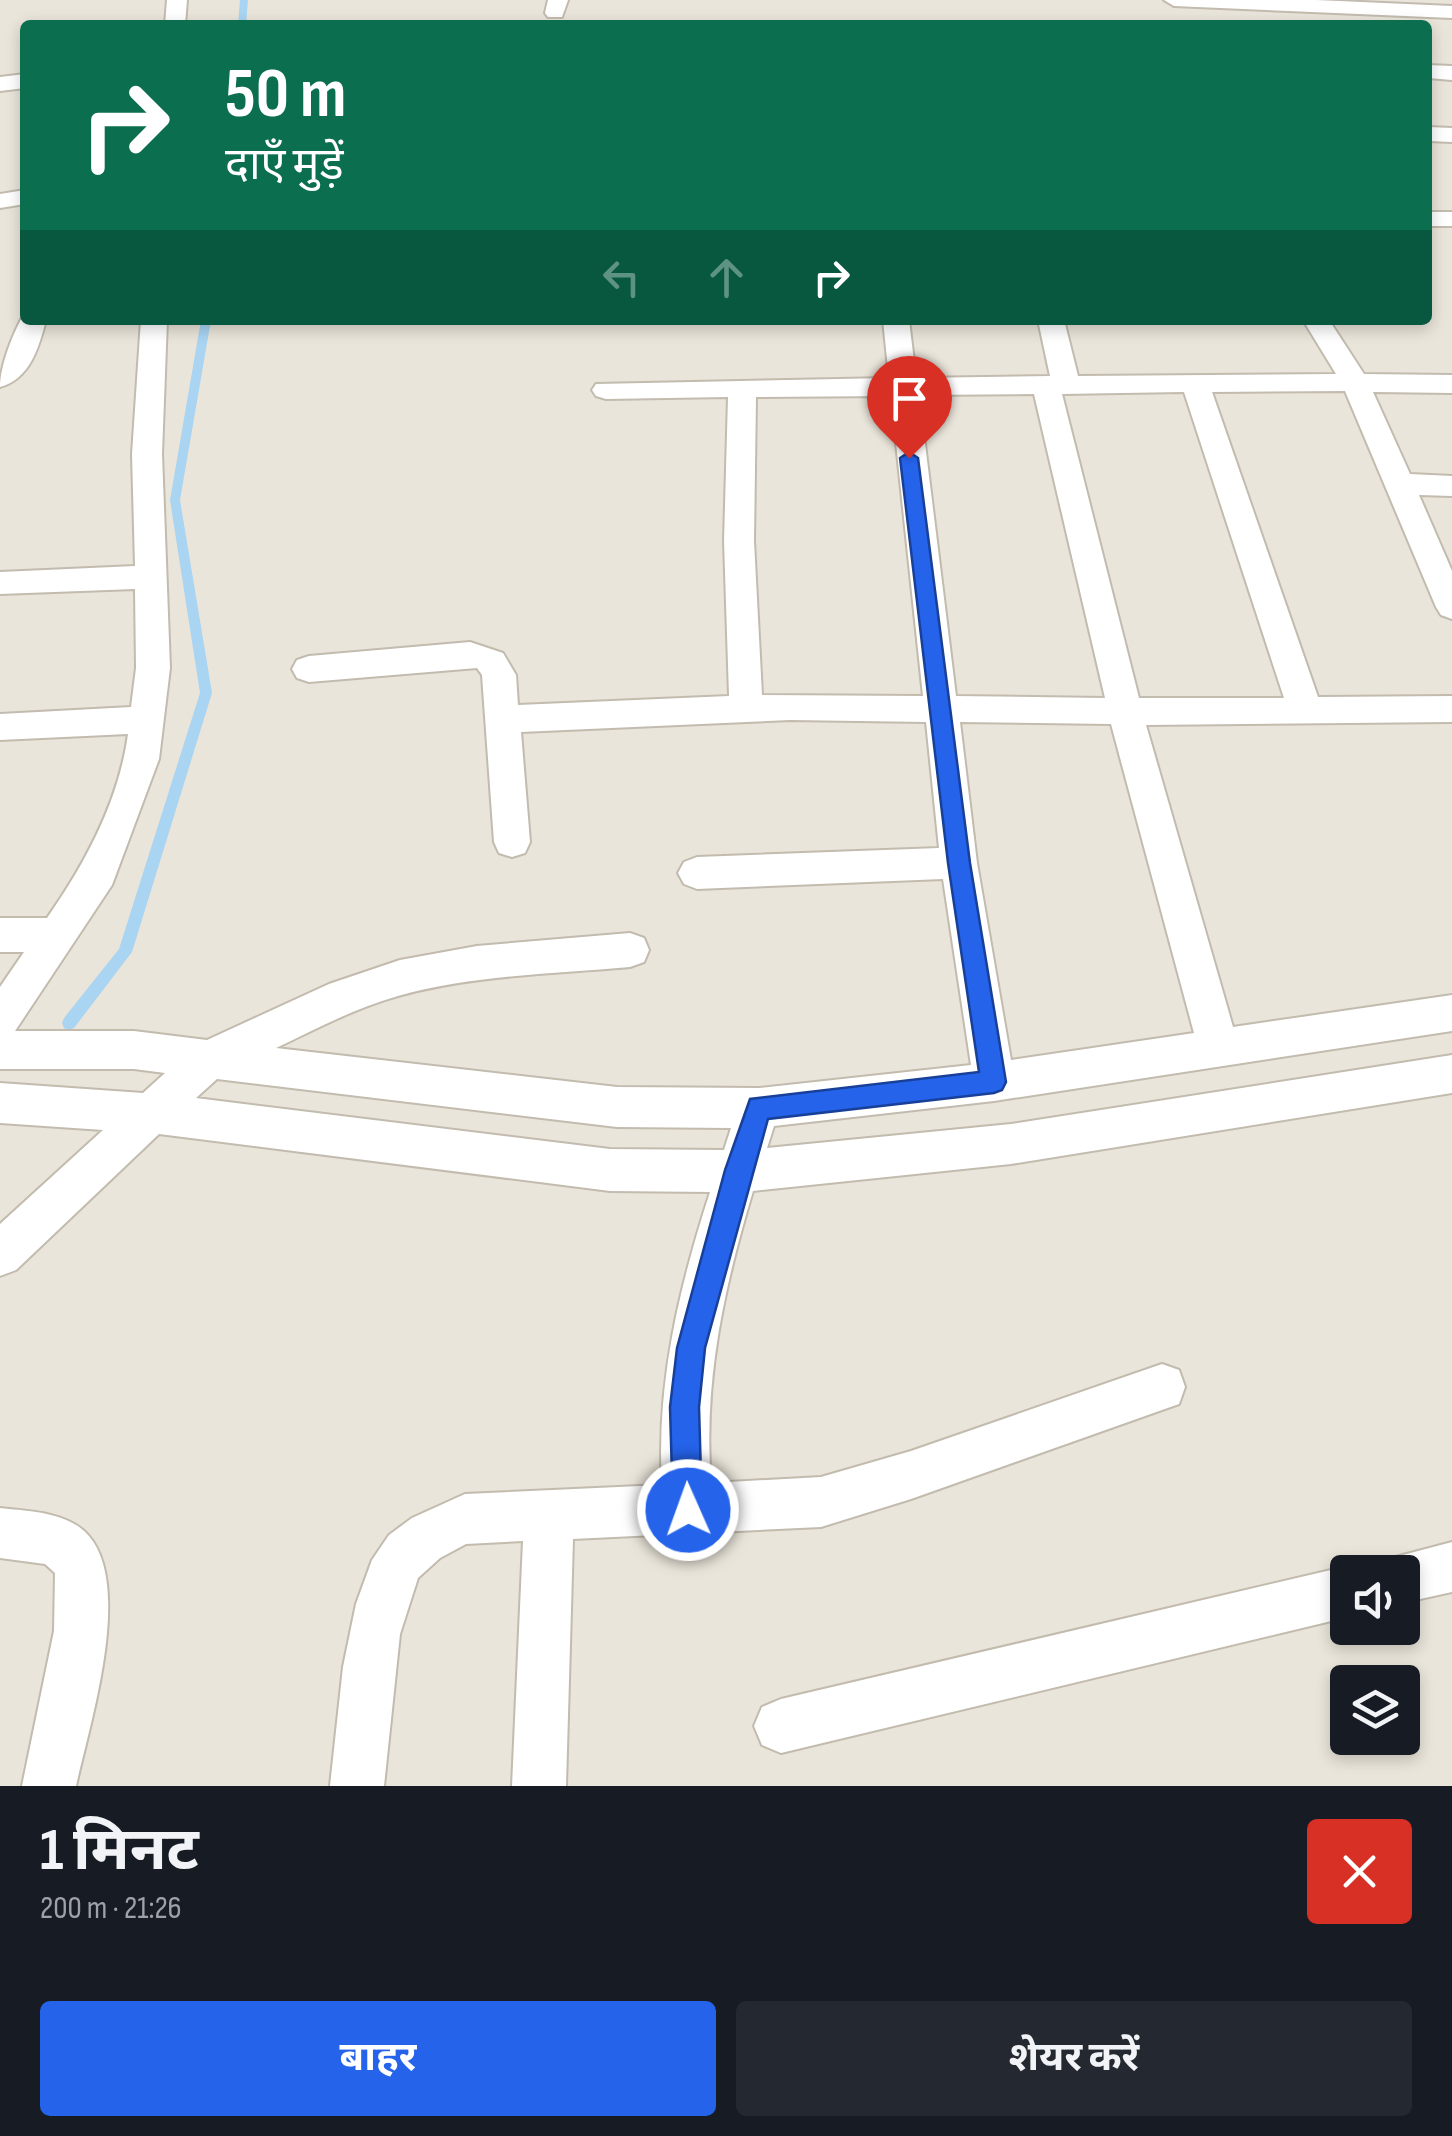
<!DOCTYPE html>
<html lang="hi">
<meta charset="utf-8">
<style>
:root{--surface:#171b24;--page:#242831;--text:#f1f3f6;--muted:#9ea1a6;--accent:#2563eb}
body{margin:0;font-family:"Sofia Sans Condensed","Noto Sans Devanagari",sans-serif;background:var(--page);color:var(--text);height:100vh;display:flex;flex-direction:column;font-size:38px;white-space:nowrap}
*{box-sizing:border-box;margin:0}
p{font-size:32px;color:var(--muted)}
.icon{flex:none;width:55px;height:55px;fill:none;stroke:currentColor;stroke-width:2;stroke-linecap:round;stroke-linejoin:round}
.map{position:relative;height:1786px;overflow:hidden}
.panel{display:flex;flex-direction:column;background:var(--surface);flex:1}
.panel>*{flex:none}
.top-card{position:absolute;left:20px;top:20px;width:1412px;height:305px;border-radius:10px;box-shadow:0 5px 15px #0003;background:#0b6e4f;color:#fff;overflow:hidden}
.controls{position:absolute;left:1330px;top:1555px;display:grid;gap:20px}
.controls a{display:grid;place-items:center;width:90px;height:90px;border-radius:10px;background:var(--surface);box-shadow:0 5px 15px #0003;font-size:50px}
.pin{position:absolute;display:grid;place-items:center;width:85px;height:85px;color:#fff;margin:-102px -42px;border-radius:50% 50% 50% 0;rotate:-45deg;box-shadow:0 0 10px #0007}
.pin .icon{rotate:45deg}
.me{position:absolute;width:110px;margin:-55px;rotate:358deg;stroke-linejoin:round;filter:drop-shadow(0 0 8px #0008)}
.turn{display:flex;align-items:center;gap:35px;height:210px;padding:0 40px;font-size:45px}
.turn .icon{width:130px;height:130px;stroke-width:2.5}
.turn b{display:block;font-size:70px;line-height:85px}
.lanes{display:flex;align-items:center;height:95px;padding:0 40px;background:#0003;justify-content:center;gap:50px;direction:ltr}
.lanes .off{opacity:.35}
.round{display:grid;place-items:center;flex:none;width:105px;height:105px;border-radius:10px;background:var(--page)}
.head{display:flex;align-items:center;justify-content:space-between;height:170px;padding:0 40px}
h1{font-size:60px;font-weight:700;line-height:75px}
.cta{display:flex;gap:20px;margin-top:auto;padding:20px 40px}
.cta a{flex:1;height:115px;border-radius:10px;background:var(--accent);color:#fff;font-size:40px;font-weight:700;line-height:115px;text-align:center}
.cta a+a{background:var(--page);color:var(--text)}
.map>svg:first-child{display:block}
.residential{fill:#eae5da;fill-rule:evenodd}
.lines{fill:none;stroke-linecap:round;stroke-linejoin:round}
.stream{fill:#a9d4f2;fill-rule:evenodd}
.minor-casing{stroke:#c2bbae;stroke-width:4}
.minor{fill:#fff;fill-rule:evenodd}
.route{fill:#2563eb;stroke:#184099;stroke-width:2.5}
</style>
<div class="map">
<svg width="1452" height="1786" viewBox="0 0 1452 1786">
<rect width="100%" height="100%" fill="#f6f3ec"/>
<!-- residential -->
<path class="residential" d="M0,0H1452V1786H0ZM25,25H1428V320H25ZM1348,1572H1402V1628H1348ZM1348,1682H1402V1738H1348Z"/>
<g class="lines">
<!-- stream -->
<g class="stream">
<path d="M240,0H248L246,25H238Z"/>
<path d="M201,320H211L180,500L212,693L132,952L74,1028L69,1030L64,1028L62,1023L64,1018L119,949L200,693L170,500Z"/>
</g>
<defs>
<g id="minor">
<path d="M167,0H187L185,25H165Z"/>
<path d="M548,0H568L562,17H548L545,13Z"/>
<path d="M1164,0H1316L1452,6V18L1174,6Z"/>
<path d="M1428,65L1452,66V80L1428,78Z"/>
<path d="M25,74V88L0,91V77Z"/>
<path d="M1428,127L1452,128V142L1428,141Z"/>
<path d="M25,190V204L0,208V194Z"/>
<rect x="1428" y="212" width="24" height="14"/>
<path d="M24,314L25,320H46C39,347 30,379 0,387C0,366 13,333 24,314Z"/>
<path d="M141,320H167L162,454L170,668L159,759L112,885L15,1031H134L207,1040L329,984L400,960L477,946L630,933L644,938L649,950L644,962L630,967C553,974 473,975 398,996C355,1008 316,1029 276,1048L617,1087L759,1088L971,1065L943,879L697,889L684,884L678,873L684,862L697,857L939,848L926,722L790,720L521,732L530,842L525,853L512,857L499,853L494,842L482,675L477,668L309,682L297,678L292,669L297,660L309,656L470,642L503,653L516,675L518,705L729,696L724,541L728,397L606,399L596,396L592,390L596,384L889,378L883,320H909L916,378L1050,376L1038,320H1064L1078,376L1336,374L1303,320H1329L1364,374L1452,375V393L1373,392L1410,474L1452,476V496L1419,495L1452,571V619L1441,615L1436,607L1345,391L1212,392L1318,697L1452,696V722L1146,725L1233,1027L1452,995V1031L994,1101L774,1126L767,1148L1011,1124L1452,1055V1093L1011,1164L753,1191C724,1287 703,1382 711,1483L821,1477L911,1451L1162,1364L1179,1370L1185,1387L1179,1404L1162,1410L911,1499L821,1527L573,1539L566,1786H512L523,1541L466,1544L440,1558L418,1578L400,1634L384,1786H330L343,1667L356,1604L372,1560L389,1535L412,1518L465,1494L662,1485C656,1383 679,1288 710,1192L610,1191L159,1134L16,1270L0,1276V1224L103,1130L0,1123V1083L143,1093L165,1073L134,1069H0V987L24,952H0V918H47C85,864 119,801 128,734L0,740V714L131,707L136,668L135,589L0,594V572L135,566L132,454ZM1184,392L1284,698H1139L1062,394ZM1034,394L1105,698L956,696L919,395ZM891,396L923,696L762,695L754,541L756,397ZM960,722L1111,724L1194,1033L1011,1060L977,863ZM217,1079L617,1127L731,1128L724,1150L610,1149L196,1098Z"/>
<path d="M0,1508C28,1511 68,1512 88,1535C134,1586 89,1726 76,1786H22L54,1631L55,1573L45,1564L0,1558Z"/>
<path d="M1452,1542V1592L1402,1603V1572H1379L1384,1560Z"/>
<path d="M1348,1566L1365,1572H1348V1617L781,1753L762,1745L754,1726L762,1707L781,1699Z"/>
</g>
</defs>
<!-- minor casing -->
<use href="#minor" class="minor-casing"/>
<!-- minor -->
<use href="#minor" class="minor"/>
</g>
<!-- route -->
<path class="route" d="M909,452L918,458L970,863L1006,1082L1002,1090L994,1093L768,1119L705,1348L699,1407L702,1510L698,1521L688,1525L677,1521L673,1510L670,1407L677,1348L725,1170L750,1099L979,1072L948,863L900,458Z"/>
</svg>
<div class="controls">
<a><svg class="icon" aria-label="sound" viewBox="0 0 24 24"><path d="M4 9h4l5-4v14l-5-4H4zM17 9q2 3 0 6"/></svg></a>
<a><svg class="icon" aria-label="layers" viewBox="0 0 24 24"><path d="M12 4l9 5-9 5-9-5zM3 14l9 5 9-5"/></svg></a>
</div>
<div class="pin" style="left:909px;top:458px;background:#d93025"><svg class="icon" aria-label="arrive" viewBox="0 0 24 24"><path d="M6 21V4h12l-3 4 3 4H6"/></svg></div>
<svg class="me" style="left:688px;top:1510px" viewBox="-20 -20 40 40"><circle r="17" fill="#2563eb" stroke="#fff" stroke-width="3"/><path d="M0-11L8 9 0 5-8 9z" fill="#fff"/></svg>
<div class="top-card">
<div class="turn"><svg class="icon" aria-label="right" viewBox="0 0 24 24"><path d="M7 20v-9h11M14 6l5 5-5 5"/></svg><div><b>50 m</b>दाएँ मुड़ें</div></div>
<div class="lanes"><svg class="icon off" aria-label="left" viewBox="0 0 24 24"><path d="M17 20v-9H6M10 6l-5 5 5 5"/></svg><svg class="icon off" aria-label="ahead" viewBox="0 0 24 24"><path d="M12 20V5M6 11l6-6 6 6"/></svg><svg class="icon" aria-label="right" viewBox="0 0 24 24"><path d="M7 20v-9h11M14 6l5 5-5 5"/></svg></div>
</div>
</div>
<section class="panel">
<div class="head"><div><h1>1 मिनट</h1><p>200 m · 21:26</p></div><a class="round" style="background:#d93025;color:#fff"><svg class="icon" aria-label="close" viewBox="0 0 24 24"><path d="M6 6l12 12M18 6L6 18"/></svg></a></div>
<div class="cta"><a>बाहर</a><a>शेयर करें</a></div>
</section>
